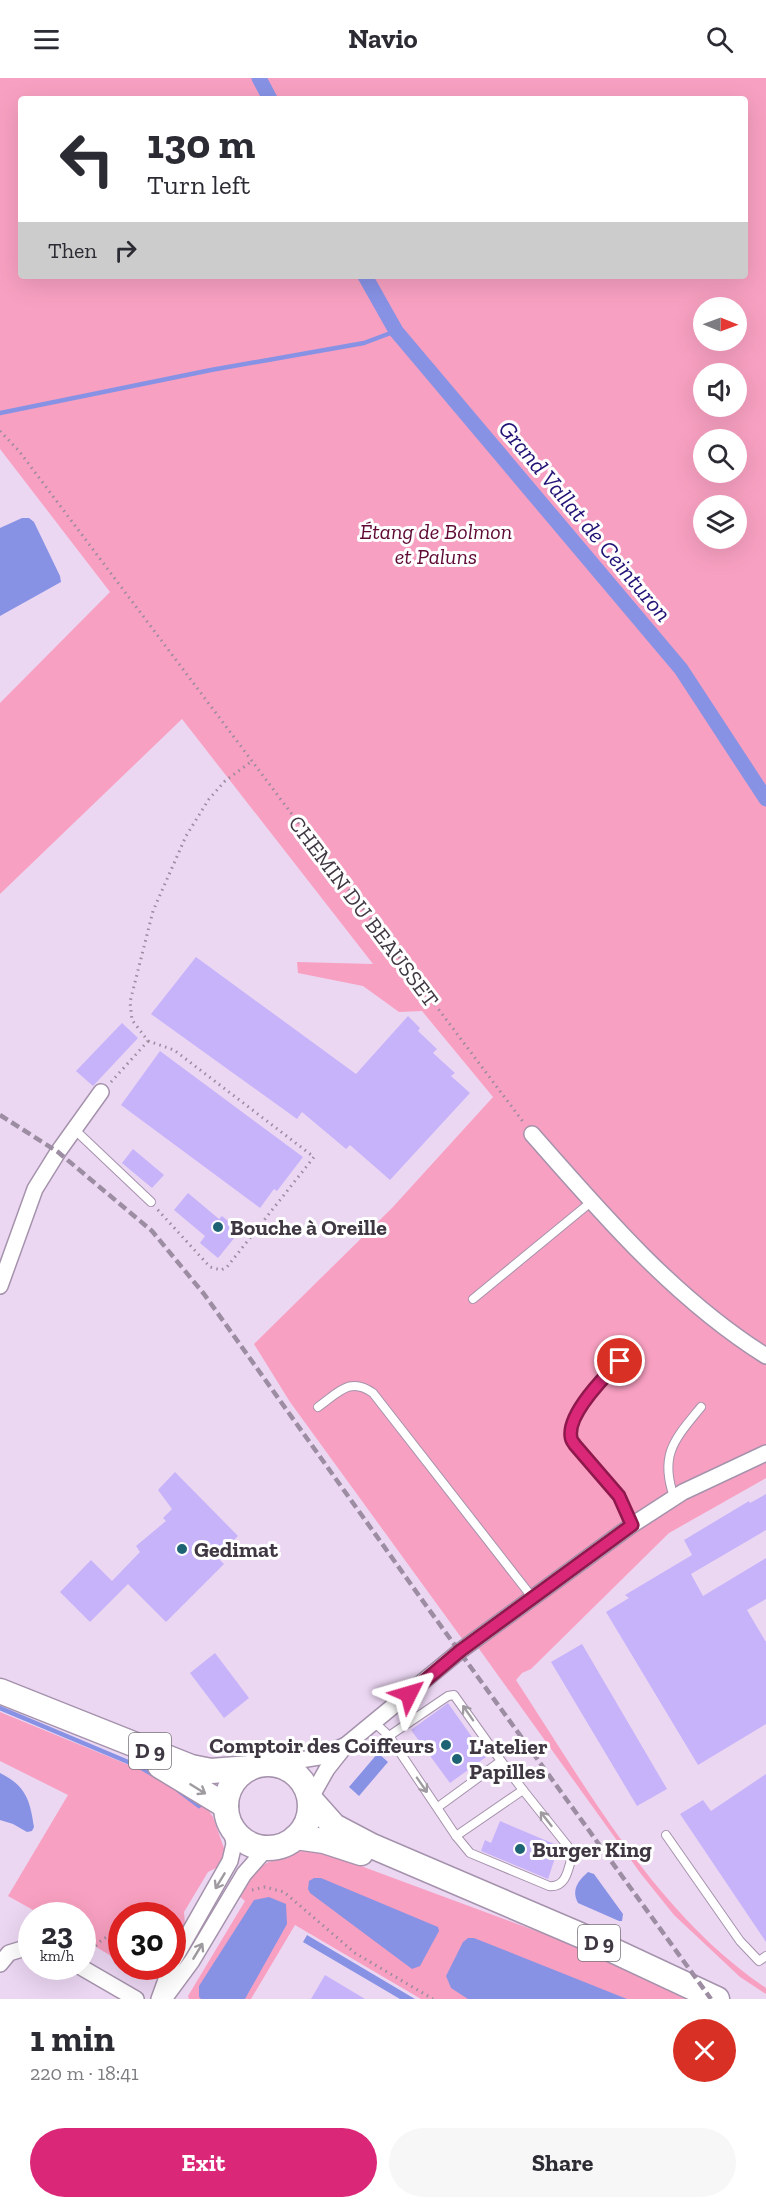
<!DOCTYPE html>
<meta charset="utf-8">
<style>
:root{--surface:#fff;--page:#f7f7f7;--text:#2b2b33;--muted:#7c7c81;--accent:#db2777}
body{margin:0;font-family:"Zilla Slab",serif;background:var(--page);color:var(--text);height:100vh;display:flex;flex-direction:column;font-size:22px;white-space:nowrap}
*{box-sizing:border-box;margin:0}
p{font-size:20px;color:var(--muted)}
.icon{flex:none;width:33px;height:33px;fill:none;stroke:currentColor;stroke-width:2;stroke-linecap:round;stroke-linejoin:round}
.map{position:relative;height:1921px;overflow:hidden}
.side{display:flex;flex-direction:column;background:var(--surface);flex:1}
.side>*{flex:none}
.guide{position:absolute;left:18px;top:18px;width:730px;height:183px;border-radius:6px;box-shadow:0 6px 24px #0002;background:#fff;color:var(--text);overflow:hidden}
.needle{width:39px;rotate:91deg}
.tools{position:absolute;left:693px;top:219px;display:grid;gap:12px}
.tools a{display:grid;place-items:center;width:54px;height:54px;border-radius:50%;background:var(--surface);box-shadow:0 6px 24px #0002;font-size:30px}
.speed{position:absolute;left:18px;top:1824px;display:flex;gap:12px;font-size:30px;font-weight:700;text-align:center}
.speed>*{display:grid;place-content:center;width:78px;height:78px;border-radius:50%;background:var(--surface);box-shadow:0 6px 24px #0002;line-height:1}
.speed small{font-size:15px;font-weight:400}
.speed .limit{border:9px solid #d22;background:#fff;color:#111}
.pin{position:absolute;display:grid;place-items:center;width:51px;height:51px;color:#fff;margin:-26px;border:3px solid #fff;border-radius:50%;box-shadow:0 2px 6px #0007}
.me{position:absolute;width:66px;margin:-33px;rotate:50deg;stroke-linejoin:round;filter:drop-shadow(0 0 4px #0008)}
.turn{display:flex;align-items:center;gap:21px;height:126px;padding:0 30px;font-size:27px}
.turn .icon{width:78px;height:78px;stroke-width:2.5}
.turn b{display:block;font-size:42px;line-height:51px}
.then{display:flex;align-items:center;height:57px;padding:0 30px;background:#0003;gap:12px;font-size:22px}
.round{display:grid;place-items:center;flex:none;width:63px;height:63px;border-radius:32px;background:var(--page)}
.overview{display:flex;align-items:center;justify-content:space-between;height:102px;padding:0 30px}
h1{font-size:36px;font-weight:700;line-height:45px}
.primary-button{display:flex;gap:12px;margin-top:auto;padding:12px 30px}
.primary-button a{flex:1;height:69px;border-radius:36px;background:var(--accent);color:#fff;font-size:24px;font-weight:700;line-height:69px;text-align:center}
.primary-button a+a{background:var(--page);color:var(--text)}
header{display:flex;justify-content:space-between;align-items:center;height:78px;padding:0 30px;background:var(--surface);font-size:27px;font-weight:700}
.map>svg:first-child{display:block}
.green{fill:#f8a0c1;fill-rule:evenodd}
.water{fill:#8792e5}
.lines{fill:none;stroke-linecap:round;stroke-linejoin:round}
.stream{stroke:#8792e5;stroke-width:4.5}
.canal{stroke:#8792e5;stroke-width:15}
.building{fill:#c7b3f9}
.lane-casing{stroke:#a592ac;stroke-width:10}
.street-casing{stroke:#a592ac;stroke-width:18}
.primary-casing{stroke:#a592ac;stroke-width:27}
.path{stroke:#9a8b9f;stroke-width:3;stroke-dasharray:1.5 4.5;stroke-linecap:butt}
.lane{stroke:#fff;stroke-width:8}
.street{stroke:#fff;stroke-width:15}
.primary{stroke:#fff;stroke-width:24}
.rail{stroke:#9c8da2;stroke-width:4.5;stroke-dasharray:9 4.5;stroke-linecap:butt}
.oneway{stroke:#9f9ba0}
.route-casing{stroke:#8e194d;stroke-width:15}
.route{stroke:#db2777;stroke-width:10}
.poi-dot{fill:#1e6374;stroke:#fff;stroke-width:2}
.labels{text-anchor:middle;stroke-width:6;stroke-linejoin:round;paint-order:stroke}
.shield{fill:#fff;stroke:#79737b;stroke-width:1.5}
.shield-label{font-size:21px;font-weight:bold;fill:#3f3742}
.park-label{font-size:22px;font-style:italic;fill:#5f0935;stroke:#fff}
.street-label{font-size:22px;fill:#3f3742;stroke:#fff}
.poi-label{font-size:22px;font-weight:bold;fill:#3f3742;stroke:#fff;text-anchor:start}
.water-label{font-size:24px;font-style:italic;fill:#211375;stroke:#fff}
</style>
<header><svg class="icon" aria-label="menu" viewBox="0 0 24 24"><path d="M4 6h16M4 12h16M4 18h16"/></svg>Navio<svg class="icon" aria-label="search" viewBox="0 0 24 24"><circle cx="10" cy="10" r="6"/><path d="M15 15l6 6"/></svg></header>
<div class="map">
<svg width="766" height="1921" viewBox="0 0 766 1921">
<rect width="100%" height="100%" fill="#ecd7f3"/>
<!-- green -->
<g class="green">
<path d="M0,0H766V1400L669,1455L531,1591L522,1595L516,1602C586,1709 657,1837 766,1910V1916L740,1899L674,1837L641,1796L477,1568L463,1562L290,1324L254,1266L392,1130L493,1019L422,933L399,934L363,908L298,895L297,884L373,886L182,641L0,816V625L110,514L0,371ZM21,21H746V198H21ZM704,230H736V262H704ZM704,296H736V328H704ZM704,362H736V394H704ZM704,428H736V460H704Z"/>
<path d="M0,1634L168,1703L202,1722L213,1739L225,1773L222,1787L208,1794L184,1834L185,1846L173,1866L172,1838H122L121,1884L83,1861L82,1838L42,1837L8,1818L68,1717L0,1683Z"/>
<path d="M315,1771L577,1868L696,1921H421L295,1847L251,1921H189L188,1918L245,1823L239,1818C244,1810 249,1800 255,1793C266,1782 300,1772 315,1771Z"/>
</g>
<!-- water -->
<g class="water">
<path d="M22,440H29L34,444L60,498L61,504L0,538V450Z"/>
<path d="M378,1675L388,1684L359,1718L349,1709Z"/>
<path d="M0,1695C26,1708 30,1722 34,1749L32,1753L27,1754L13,1746L0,1742Z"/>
<path d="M588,1794L594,1796L623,1836L622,1843H619L578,1825C571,1812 578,1803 588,1794Z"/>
<path d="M314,1800H321L438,1849L439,1853L420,1888L412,1891L310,1815L308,1811L309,1803Z"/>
<path d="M269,1819L286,1826L287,1846L245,1921H201L199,1919V1908L254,1822Z"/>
<path d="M307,1857L415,1921H400L303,1864Z"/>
<path d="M468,1860H474L627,1921H468L451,1910L446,1898L463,1864Z"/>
</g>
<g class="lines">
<!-- stream -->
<g class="stream">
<path d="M0,335L211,292L364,265L396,253"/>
<path d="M0,1630L140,1689L157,1699"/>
<path d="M179,1713L199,1728"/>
</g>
<!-- canal -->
<g class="canal">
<path d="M259,0L270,21"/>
<path d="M365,198L396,253L681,591L766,721"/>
</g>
</g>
<!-- building -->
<g class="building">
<path d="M196,879L356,996L408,938L420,950L418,953L437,971L433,975L455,995L451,998L470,1015L390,1102L350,1067L346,1071L302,1034L297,1041L151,936Z"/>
<path d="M122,945L138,960L93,1008L76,993Z"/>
<path d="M160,973L303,1079L277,1113L274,1111L260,1130L121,1027Z"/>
<path d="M133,1071L164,1097L152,1110L122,1085Z"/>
<path d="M188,1115L219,1141L222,1138L240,1153L218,1180L200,1165L205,1158L174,1132Z"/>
<path d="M175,1394L238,1458L217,1479L224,1486L166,1544L128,1506L90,1544L60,1514L91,1482L112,1503L140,1474L136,1468L166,1443L163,1440L172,1431L158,1412Z"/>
<path d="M766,1416V1452L691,1496L703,1518L766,1480V1521L747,1532L766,1564V1646L698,1687L606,1534L629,1520L625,1517L692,1477L684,1462L749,1423L750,1425Z"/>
<path d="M582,1566L667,1711L637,1728L551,1584Z"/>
<path d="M215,1575L249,1620L224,1640L190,1595Z"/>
<path d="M448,1625L486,1679L450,1705L411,1652Z"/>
<path d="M766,1696V1864L680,1736L703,1722L711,1733Z"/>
<path d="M500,1743L559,1768L548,1801L481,1773L485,1762L491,1765Z"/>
<path d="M325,1897L365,1921H311Z"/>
</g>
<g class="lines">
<defs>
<g id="lane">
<path d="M74,1051L151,1124"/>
<path d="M473,1221L591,1124"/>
<path d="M619,1283C605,1298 567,1336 571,1359C571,1362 573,1364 575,1367L619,1418L632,1447"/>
<path d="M318,1329C338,1315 350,1298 373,1315L532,1519"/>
<path d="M674,1419C659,1376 675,1361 701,1329"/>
<path d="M375,1645L389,1658L456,1758L470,1775L549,1808C566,1810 568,1792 572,1778L570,1771L523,1712"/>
<path d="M389,1658L448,1618L454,1617L501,1683"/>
<path d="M438,1729L501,1683L523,1712L456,1758"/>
<path d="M666,1757L740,1863L759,1883L766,1878"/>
</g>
<g id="street">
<path d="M532,1056C602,1136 675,1221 766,1278"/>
<path d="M0,1208L35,1111L58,1074L101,1014"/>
<path d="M346,1667L460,1573L632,1447L683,1414L766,1375"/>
<path d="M275,1686L319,1679L346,1667L327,1691L310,1721"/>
<path d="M172,1885L230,1783L234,1766L231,1748"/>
<path d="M0,1886L9,1875L32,1868"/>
<path d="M79,1888L136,1921"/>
<path d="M159,1921L171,1888"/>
<path d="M164,1921L192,1883L244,1796L267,1770"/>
</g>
<g id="primary">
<path d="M0,1613L191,1689L211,1693L250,1690"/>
<circle cx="268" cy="1728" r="42"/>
<path d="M160,1688L226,1728"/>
<path d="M310,1721L334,1748L372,1768L580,1857L717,1921"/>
<path d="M296,1759L324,1763L361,1775"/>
</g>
</defs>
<!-- lane casing -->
<use href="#lane" class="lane-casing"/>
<!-- street casing -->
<use href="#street" class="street-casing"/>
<!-- primary casing -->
<use href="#primary" class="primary-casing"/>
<!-- path -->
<g class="path">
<path d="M0,353L19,373L524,1045"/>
<path d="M148,963L174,972L314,1079L227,1189L221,1192L210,1189L157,1131"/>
<path d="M111,1004L148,963L132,942L130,924L153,833L186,758L209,721L225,703L252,683"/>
<path d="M252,1812L265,1809L284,1814L355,1875L433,1921"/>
<path d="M89,1878C97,1863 105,1858 122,1854"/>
</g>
<!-- lane -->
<use href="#lane" class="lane"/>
<!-- street -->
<use href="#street" class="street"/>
<!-- primary -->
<use href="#primary" class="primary"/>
<!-- rail -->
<path class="rail" d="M0,1037L58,1074L152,1153L204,1216L425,1526L711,1921"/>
</g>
<!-- one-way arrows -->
<defs><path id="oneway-shaft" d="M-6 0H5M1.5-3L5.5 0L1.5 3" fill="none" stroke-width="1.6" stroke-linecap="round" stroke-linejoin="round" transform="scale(1.5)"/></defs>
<g class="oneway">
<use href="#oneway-shaft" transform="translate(468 1635) rotate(-125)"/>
<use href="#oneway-shaft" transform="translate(422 1707) rotate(55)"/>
<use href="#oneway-shaft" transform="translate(198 1711) rotate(32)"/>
<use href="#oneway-shaft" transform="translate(546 1741) rotate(-128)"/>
<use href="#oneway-shaft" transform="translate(220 1803) rotate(121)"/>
<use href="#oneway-shaft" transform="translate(198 1873) rotate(-59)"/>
</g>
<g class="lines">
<defs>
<path id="route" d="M409,1616L460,1573L632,1447L619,1418L575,1367C573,1364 571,1362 571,1359C567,1336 605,1298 620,1283"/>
</defs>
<!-- route casing -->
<use href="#route" class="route-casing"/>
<!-- route -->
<use href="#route" class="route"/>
</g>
<!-- markers -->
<g class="poi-dot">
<circle cx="218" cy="1149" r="6"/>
<circle cx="182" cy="1471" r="6"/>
<circle cx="446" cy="1667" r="6"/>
<circle cx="457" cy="1681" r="6"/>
<circle cx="520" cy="1771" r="6"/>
</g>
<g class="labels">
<!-- shield labels -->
<g class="shield">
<rect x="129" y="1655" width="42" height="36" rx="4.5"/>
<rect x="578" y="1847" width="42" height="36" rx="4.5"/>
</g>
<g class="shield-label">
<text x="150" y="1680">D 9</text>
<text x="599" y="1872">D 9</text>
</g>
<!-- park labels -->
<g class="park-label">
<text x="436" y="461">Étang de Bolmon<tspan x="436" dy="25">et Paluns</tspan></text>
</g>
<!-- street labels -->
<g class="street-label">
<text transform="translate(364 833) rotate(53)" y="8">CHEMIN DU BEAUSSET</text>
</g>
<!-- poi labels -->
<g class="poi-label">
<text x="230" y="1157">Bouche à Oreille</text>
<text x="194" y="1479">Gedimat</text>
<text x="434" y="1675" text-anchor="end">Comptoir des Coiffeurs</text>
<text x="469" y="1676">L'atelier<tspan x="469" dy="25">Papilles</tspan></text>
<text x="532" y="1779">Burger King</text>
</g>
<!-- water labels -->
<g class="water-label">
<text transform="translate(585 443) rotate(50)" y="8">Grand Vallat de Ceinturon</text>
</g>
</g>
</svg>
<div class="tools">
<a><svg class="needle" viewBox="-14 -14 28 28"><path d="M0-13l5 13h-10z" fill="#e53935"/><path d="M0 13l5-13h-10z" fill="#7c7c81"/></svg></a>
<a><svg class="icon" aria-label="sound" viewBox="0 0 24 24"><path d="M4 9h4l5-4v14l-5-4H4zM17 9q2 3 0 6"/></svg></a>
<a><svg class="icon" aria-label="search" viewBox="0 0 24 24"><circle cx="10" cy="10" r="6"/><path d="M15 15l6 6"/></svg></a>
<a><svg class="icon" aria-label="layers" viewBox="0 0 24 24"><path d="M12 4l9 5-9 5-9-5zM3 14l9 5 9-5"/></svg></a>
</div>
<div class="speed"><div>23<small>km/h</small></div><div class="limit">30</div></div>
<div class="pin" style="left:620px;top:1283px;background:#d93025"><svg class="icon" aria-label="arrive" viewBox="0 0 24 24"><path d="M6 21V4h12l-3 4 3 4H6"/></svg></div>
<svg class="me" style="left:409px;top:1616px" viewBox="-20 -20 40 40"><path d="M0-17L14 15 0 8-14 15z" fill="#db2777" stroke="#fff" stroke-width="4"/></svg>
<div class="guide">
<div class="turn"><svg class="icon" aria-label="left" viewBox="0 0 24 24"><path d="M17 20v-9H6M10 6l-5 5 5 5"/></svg><div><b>130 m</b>Turn left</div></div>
<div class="then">Then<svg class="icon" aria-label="right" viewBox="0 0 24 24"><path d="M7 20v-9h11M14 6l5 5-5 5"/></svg></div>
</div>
</div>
<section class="side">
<div class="overview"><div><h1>1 min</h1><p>220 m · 18:41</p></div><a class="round" style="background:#d93025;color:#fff"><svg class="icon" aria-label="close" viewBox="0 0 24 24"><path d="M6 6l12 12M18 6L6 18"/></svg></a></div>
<div class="primary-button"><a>Exit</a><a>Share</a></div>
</section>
